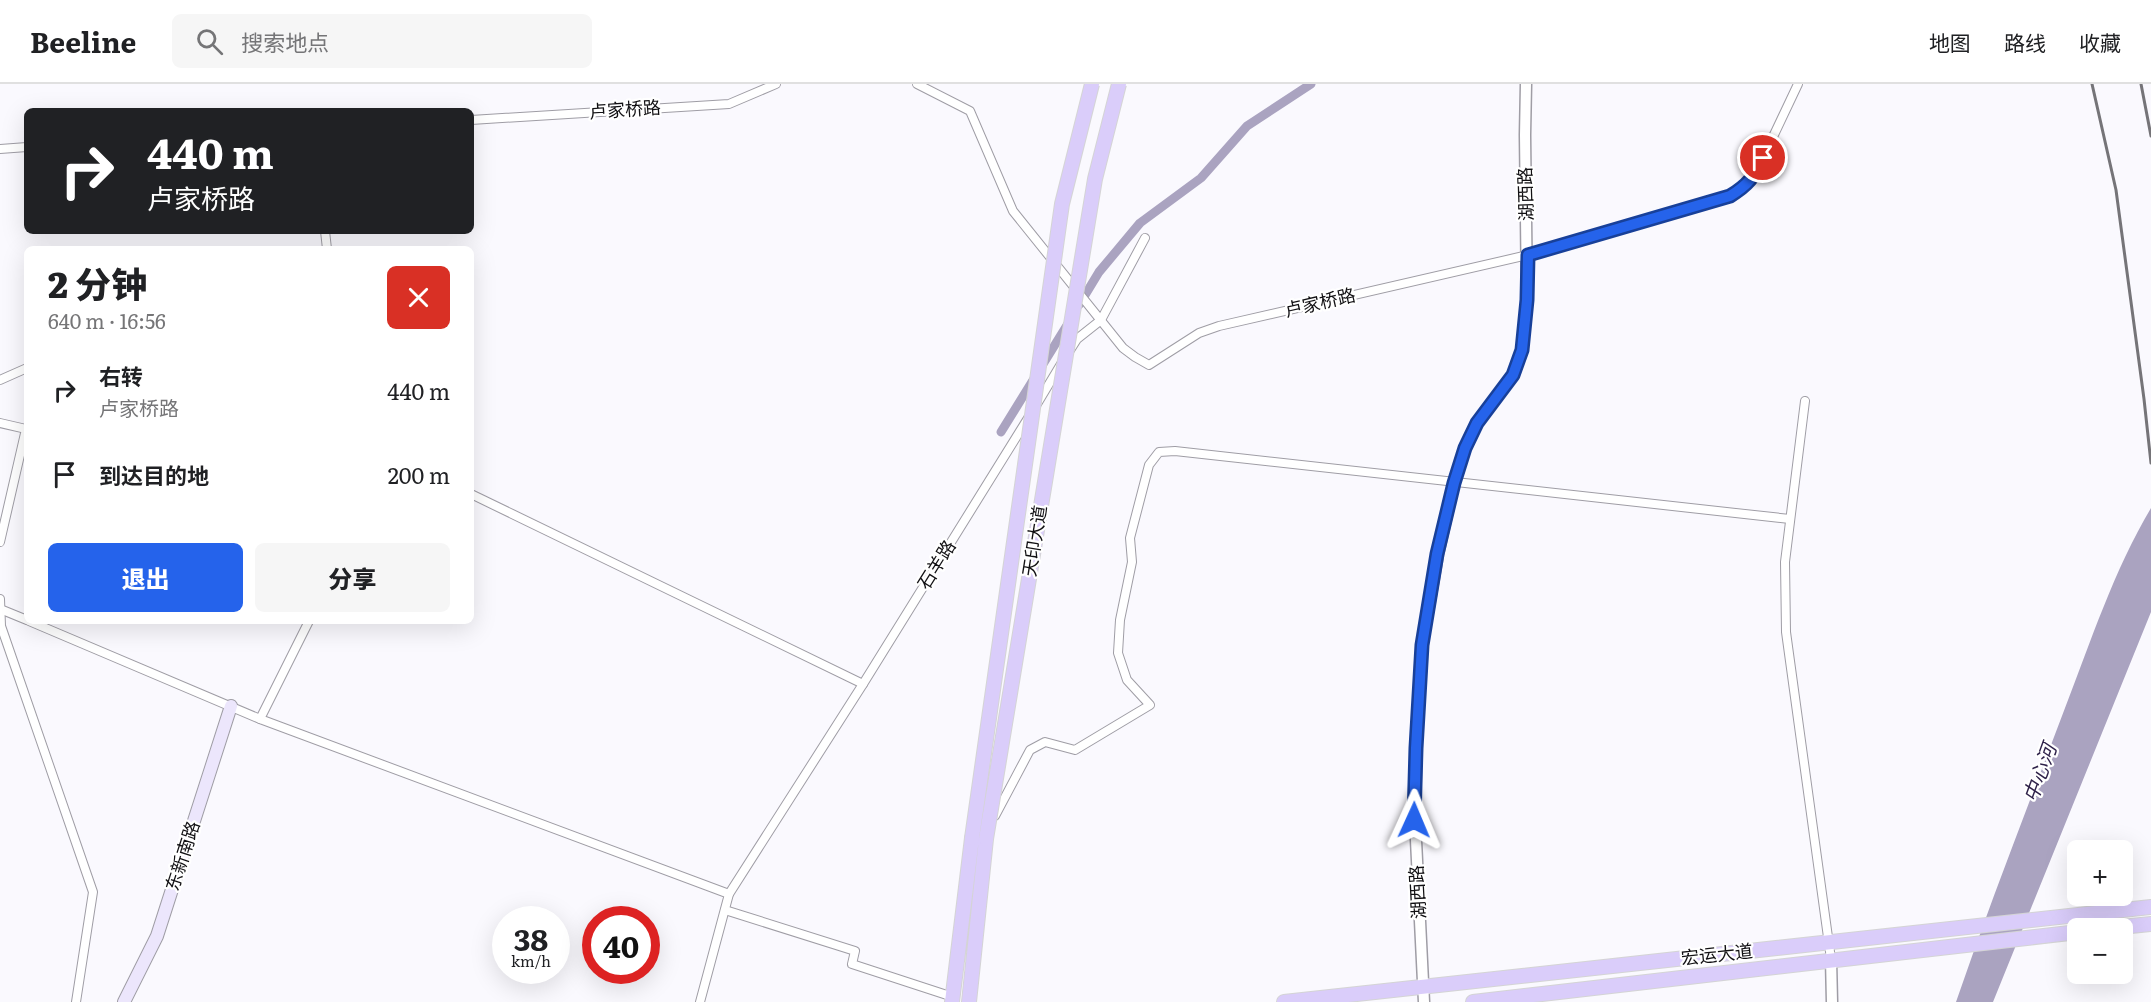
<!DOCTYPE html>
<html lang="zh">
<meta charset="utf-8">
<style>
:root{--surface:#fff;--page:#f6f6f6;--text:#202124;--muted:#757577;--line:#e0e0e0;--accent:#2563eb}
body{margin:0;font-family:Literata,"Noto Sans SC",serif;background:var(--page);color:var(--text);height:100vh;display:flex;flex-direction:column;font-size:22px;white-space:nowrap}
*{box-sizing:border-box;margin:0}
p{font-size:20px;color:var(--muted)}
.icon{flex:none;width:33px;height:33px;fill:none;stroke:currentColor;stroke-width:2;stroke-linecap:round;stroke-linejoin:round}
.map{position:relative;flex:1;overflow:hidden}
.side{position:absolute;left:24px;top:162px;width:450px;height:378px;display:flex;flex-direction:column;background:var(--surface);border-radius:9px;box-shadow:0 6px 24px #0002}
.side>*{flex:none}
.hud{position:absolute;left:24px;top:24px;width:450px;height:126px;border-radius:9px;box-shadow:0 6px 24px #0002;background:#202124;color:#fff;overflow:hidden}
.buttons{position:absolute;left:2067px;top:756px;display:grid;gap:12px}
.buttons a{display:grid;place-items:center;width:66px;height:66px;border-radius:9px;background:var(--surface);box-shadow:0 6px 24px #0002;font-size:30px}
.speed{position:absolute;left:492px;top:822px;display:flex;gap:12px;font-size:30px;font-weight:700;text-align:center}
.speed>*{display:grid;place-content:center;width:78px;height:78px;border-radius:50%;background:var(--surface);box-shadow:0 6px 24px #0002;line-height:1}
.speed small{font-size:15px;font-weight:400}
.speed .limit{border:9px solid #d22;background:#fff;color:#111}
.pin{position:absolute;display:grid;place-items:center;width:51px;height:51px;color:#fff;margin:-26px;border:3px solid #fff;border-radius:50%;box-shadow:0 2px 6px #0007}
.me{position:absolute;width:66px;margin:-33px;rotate:1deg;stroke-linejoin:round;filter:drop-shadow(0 0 4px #0008)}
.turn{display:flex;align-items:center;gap:21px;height:126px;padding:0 24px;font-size:27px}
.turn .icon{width:78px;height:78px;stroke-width:2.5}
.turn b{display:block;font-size:42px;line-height:51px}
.round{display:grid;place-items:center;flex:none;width:63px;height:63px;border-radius:9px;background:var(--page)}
.overview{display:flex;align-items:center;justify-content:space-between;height:102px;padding:0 24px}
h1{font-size:36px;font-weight:800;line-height:45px}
.primary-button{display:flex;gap:12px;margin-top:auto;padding:12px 24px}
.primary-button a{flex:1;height:69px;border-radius:9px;background:var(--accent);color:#fff;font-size:24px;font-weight:800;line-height:69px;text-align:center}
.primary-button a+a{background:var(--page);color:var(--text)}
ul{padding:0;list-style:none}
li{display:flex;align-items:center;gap:18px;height:84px;padding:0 24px}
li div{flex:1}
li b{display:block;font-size:22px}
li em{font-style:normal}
header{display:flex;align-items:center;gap:36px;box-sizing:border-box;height:84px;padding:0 30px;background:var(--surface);border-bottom:2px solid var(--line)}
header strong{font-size:28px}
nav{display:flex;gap:33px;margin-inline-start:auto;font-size:21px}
.search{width:420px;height:54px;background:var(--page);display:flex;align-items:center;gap:15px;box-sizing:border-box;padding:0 21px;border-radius:9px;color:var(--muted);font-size:22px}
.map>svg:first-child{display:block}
.water{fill:#aaa3c0}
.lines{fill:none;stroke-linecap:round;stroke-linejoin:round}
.canal{stroke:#aaa3c0;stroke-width:9}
.minor-casing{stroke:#9f9da5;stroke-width:10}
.tertiary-casing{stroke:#9f9da5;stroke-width:13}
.secondary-casing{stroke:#9f9da5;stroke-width:14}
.primary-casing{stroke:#d4d4d5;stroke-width:16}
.minor{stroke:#fff;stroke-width:8}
.tertiary{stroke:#fff;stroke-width:10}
.secondary{stroke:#ece6fc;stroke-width:12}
.primary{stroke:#dacdfa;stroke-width:14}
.rail{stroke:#757478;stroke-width:3}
.primary-bridge-casing{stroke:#d4d4d5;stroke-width:16;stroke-linecap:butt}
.primary-bridge{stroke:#dacdfa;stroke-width:14}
.route-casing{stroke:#184099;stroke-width:15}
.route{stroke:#2563eb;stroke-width:10}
.labels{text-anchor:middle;stroke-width:4.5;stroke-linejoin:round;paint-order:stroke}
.street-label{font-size:18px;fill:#111013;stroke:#fff}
.water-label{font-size:20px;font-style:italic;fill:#2f224a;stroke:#fff}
</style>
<header>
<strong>Beeline</strong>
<div class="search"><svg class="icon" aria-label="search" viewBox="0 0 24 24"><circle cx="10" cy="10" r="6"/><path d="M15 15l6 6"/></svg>搜索地点</div>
<nav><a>地图</a><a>路线</a><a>收藏</a></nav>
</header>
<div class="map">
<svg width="2151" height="918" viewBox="0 0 2151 918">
<rect width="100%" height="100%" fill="#faf9fe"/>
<!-- water -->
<path class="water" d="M2151,424V528L1993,918H1956C1990,819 2028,722 2065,624C2091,557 2114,486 2151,424Z"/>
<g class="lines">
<!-- canal -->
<g class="canal">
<path d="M1079,221L1099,188L1140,139L1201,94L1247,42L1311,0"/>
<path d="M1001,348L1069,238"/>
</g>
<defs>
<g id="minor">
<path d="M917,0L970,27L1013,127L1123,264L1135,273L1149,281L1199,249L1219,242L1528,171L1730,112L1742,105L1754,93L1798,0"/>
<path d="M471,36L729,20L776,0"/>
<path d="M0,65L27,63"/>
<path d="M325,147L327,165"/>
<path d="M1070,266L1077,255L1101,236L1145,154"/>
<path d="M0,296L27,284"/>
<path d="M1805,317L1785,478L1786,548L1831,875"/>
<path d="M1037,320L1061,280"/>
<path d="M0,339L26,345L0,458"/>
<path d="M471,410L863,600"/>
<path d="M0,515L1,542L93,808L76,918"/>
<path d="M0,525L27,536"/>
<path d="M29,537L260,635"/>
<path d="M309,537L260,635L729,810"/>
<path d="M995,732L1030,666L1045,658L1075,666L1150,621L1127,596L1118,569L1120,536L1132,478L1130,454L1149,381L1159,368L1175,367L1790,435"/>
<path d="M725,826L855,867L852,880L953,913"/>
<path d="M700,918L729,810L863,600L1030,331"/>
</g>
<g id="tertiary">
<path d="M1831,875L1832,918"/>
<path d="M1424,918L1415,736L1416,664L1422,561L1438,470L1454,399L1465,365L1477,339L1513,291L1522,266L1527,216L1525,51L1526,0"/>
</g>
<path id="secondary" d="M124,918L157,852L231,622"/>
<g id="primary">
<path d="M2111,844L2151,840"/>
<path d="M952,918L972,754L986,755L969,918"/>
<path d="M1284,918L2151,823"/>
<path d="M1473,918L2078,848"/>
</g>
</defs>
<!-- minor casing -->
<use href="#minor" class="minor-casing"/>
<!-- tertiary casing -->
<use href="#tertiary" class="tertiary-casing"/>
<!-- secondary casing -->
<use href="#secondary" class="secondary-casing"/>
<!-- primary casing -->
<use href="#primary" class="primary-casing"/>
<!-- minor -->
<use href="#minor" class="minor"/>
<!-- tertiary -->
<use href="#tertiary" class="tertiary"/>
<!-- secondary -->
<use href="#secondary" class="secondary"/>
<!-- primary -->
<use href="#primary" class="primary"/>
<!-- rail -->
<g class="rail">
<path d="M2092,0L2116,106L2144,315L2151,379"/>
<path d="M2141,0L2151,52"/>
</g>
<defs>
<g id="primary-bridge">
<path d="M972,754L1062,120L1092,0"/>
<path d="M986,755L1095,95L1119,0"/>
</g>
</defs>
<!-- primary-bridge casing -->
<use href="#primary-bridge" class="primary-bridge-casing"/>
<!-- primary-bridge -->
<use href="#primary-bridge" class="primary-bridge"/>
</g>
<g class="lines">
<defs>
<path id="route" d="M1414,736L1416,664L1422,561L1437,470L1454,399L1465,364L1477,339L1513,291L1522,266L1527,216L1528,171L1730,112C1748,101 1754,93 1763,74"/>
</defs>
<!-- route casing -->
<use href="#route" class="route-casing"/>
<!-- route -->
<use href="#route" class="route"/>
</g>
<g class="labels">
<!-- street labels -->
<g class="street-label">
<text transform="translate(625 26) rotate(-4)" y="6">卢家桥路</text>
<text transform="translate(1526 110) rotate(-92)" y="6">湖西路</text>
<text transform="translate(1320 219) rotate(-13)" y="6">卢家桥路</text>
<text transform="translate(1035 457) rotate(-81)" y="6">天印大道</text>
<text transform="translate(937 481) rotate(-58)" y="6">石羊路</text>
<text transform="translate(183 772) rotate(-72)" y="6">东新南路</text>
<text transform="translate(1418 808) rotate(-93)" y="6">湖西路</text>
<text transform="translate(1717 871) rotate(-6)" y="6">宏运大道</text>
</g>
<!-- water labels -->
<g class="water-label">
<text transform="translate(2040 689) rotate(-70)" y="7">中心河</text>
</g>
</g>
</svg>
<div class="buttons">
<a>+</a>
<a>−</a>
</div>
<div class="speed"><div>38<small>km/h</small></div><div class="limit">40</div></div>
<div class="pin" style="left:1763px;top:74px;background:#d93025"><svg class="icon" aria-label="arrive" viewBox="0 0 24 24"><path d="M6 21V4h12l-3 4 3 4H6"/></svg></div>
<svg class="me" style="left:1414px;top:736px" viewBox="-20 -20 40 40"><path d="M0-17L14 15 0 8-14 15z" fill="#2563eb" stroke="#fff" stroke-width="4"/></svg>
<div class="hud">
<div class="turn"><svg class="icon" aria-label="right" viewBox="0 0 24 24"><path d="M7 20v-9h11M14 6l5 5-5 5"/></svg><div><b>440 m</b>卢家桥路</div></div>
</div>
<section class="side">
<div class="overview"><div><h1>2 分钟</h1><p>640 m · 16:56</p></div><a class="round" style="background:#d93025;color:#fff"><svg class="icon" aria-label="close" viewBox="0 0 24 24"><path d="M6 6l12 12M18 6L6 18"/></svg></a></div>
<ul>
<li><svg class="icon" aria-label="right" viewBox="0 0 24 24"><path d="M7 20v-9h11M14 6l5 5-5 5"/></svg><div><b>右转</b><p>卢家桥路</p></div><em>440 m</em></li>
<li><svg class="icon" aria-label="arrive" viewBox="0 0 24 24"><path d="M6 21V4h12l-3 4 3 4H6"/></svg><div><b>到达目的地</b></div><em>200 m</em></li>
</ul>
<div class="primary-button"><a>退出</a><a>分享</a></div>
</section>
</div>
